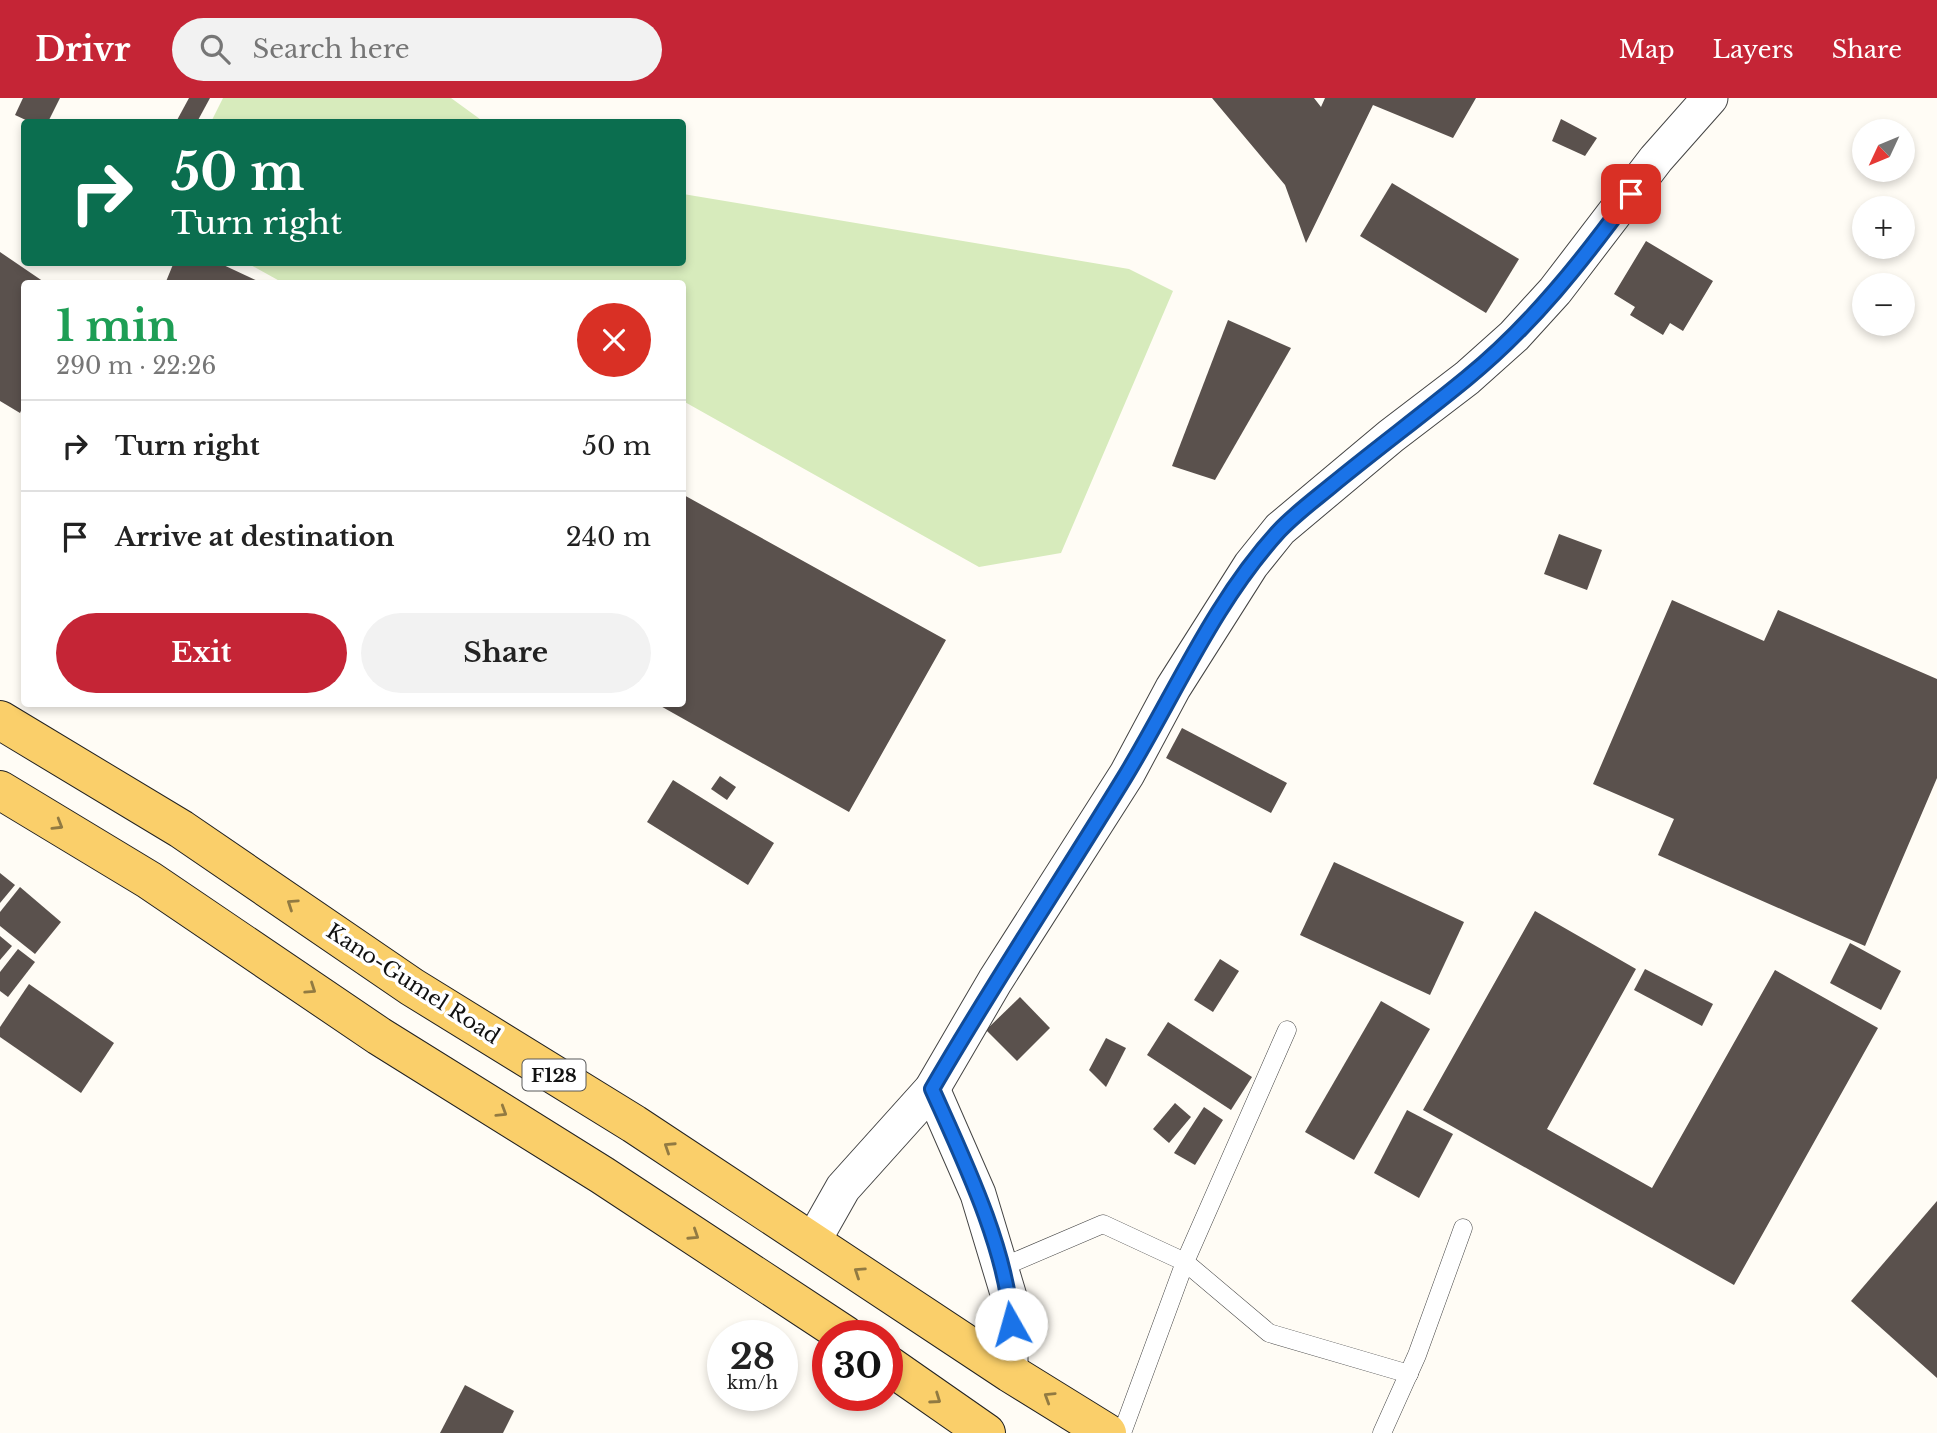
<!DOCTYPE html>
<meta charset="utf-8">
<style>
:root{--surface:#fff;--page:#f2f2f2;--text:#222;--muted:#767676;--line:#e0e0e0;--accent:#c52536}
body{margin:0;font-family:"Libre Baskerville",serif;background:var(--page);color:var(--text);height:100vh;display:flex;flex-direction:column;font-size:26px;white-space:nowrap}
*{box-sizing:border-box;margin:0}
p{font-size:23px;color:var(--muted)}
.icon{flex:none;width:38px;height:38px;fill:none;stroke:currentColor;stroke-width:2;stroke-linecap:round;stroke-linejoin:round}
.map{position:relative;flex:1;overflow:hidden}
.panel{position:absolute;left:21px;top:182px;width:665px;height:427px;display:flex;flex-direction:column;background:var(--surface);border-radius:7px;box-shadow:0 4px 10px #0003}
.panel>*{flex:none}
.guide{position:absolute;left:21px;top:21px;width:665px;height:147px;border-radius:7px;box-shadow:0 4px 10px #0003;background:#0b6e4f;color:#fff;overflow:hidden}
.needle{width:46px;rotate:226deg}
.tools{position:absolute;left:1852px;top:21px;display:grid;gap:14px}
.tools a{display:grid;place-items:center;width:63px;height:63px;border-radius:50%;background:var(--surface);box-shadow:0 4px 10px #0003;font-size:35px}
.speed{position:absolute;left:707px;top:1222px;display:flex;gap:14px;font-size:35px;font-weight:700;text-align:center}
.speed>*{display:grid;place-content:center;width:91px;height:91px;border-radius:50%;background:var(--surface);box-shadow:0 4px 10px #0003;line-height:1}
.speed small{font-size:18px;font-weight:400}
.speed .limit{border:10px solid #d22;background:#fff;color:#111}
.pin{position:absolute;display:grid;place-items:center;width:60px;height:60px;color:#fff;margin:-30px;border-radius:14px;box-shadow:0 4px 10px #0006}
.me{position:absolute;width:77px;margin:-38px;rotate:353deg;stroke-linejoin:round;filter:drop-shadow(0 0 5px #0008)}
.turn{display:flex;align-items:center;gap:24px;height:147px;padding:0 35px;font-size:32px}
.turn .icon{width:91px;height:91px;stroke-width:2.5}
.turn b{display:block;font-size:49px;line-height:60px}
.round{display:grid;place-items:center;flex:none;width:74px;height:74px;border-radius:37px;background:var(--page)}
.overview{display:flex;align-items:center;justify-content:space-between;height:119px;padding:0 35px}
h1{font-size:42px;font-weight:800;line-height:52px;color:#1e9e55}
.cta{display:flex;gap:14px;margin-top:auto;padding:14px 35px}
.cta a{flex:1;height:80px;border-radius:42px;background:var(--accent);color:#fff;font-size:28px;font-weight:800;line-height:80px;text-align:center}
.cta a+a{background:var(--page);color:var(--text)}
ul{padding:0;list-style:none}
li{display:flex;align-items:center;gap:21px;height:91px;padding:0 35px;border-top:2px solid var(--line)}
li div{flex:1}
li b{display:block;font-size:26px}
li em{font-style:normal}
header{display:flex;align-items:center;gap:42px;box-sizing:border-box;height:98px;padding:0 35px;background:var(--accent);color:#fff}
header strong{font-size:33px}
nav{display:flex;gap:38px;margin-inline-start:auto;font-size:24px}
.search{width:490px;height:63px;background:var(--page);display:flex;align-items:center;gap:18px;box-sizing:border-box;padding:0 24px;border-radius:38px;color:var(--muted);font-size:26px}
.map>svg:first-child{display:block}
.green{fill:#d7ebbc}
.building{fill:#5a514d}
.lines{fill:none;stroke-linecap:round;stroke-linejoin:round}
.service-casing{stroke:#444;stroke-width:19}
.minor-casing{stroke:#444;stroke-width:37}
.primary-casing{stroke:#222;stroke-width:40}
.service{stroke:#fff;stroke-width:18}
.minor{stroke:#fff;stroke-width:35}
.primary{stroke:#facf6a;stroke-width:38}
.oneway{stroke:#917a42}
.route-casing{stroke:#114b97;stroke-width:18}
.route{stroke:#1a73e8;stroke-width:12}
.labels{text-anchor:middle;stroke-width:7;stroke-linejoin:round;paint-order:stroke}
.shield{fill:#fff;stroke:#585858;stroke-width:2}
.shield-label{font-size:19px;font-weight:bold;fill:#111}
.street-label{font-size:21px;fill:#111;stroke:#fff}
</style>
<header>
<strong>Drivr</strong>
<div class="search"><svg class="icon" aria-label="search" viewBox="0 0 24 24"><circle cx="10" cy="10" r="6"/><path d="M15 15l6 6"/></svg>Search here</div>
<nav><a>Map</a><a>Layers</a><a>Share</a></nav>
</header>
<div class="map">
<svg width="1937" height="1335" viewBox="0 0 1937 1335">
<rect width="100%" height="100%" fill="#fffcf5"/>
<!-- green -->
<g class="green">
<path d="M223,0H451L484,24H211Z"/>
<path d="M683,96L1129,171L1173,193L1061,455L979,469L683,303L682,186H285L247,165L682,164Z"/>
</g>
<!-- building -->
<g class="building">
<path d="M23,0H60L48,24H30L15,17Z"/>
<path d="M189,0H210L197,24H176Z"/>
<path d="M1212,0H1314L1321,9L1325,0H1476L1453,40L1373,7L1306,145L1285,87Z"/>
<path d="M1561,21L1597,40L1585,58L1552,43Z"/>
<path d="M1392,85L1519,161L1486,215L1360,138Z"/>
<path d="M1646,143L1713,183L1683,233L1670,225L1663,237L1630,217L1635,209L1614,196Z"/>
<path d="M0,154L47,186H24V306L20,315L0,303Z"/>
<path d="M174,164H217L264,186H165Z"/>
<path d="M1228,222L1291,250L1215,382L1172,368Z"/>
<path d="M682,396L946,542L849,714L657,606H682Z"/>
<path d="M1559,436L1602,452L1587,492L1544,476Z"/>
<path d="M1672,502L1764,543L1778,512L1937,581V680L1865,848L1658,757L1674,721L1593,686Z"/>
<path d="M1182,630L1287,685L1271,715L1166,660Z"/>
<path d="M720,678L736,689L727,702L711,691Z"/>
<path d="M673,682L774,745L748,787L647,724Z"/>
<path d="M1334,764L1464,824L1430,897L1300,837Z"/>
<path d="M0,775L15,787L0,805Z"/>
<path d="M20,789L61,824L35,856L0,828V814Z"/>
<path d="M1535,813L1636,871L1547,1031L1652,1090L1775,872L1878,930L1734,1187L1423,1012Z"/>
<path d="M0,838L12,848L0,862Z"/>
<path d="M1850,845L1901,873L1881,912L1830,885Z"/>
<path d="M18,851L35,864L8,899L0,893V874Z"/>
<path d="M1220,861L1239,873L1213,914L1194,902Z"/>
<path d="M1645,871L1713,906L1702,928L1634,892Z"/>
<path d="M29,886L114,945L81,995L0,939V929Z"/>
<path d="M1020,899L1050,930L1017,963L986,932Z"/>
<path d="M1381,903L1430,931L1354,1062L1305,1034Z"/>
<path d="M1168,924L1252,979L1231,1012L1147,957Z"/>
<path d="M1106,940L1126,950L1106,989L1089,972Z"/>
<path d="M1175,1005L1191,1019L1169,1045L1153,1031Z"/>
<path d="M1204,1009L1223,1022L1195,1067L1174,1055Z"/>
<path d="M1407,1012L1453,1036L1419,1100L1374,1075Z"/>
<path d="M1937,1103V1280L1851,1203Z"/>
<path d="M465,1287L514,1313L503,1335H440Z"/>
</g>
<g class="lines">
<defs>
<g id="service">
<path d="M1287,932L1185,1164L1269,1235L1409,1276"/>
<path d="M1000,1170L1103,1126L1185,1164L1122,1335"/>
<path d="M1382,1335L1417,1257L1463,1130"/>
</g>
<g id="minor">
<path d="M932,991L978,1096L1010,1202V1275"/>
<path d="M813,1143L843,1090L932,991L995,883L1127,676L1173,590L1251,467L1280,431L1391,338L1467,280L1514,238L1555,193L1656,61L1710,0"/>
</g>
<g id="primary">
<path d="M0,622L181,731L412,889L634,1026L1010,1275L1107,1335"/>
<path d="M0,692L149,782L379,938L602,1077L845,1237"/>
<path d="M887,1266L986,1335"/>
</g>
</defs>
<!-- service casing -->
<use href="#service" class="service-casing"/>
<!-- minor casing -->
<use href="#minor" class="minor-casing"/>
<!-- primary casing -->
<use href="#primary" class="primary-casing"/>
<!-- service -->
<use href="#service" class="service"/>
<!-- minor -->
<use href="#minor" class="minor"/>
<!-- primary -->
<use href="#primary" class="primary"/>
</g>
<!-- one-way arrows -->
<defs><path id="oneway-chevron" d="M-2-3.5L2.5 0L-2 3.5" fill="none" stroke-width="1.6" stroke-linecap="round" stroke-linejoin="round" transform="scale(1.75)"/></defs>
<g class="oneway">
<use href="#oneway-chevron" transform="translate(58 727) rotate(31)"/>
<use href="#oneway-chevron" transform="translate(292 806) rotate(-146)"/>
<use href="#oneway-chevron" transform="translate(311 891) rotate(34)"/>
<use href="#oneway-chevron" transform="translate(502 1014) rotate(32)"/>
<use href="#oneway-chevron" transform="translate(669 1049) rotate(-147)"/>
<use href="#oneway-chevron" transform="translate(694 1137) rotate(33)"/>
<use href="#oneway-chevron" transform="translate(859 1174) rotate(-146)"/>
<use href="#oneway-chevron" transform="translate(1049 1299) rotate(-148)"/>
<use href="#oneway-chevron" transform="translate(936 1301) rotate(35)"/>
</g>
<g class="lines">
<defs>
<path id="route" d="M1011,1226C1008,1153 962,1058 932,991C994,884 1062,782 1126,677C1175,596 1214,504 1279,433C1294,417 1314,402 1331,388C1376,351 1422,317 1467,280C1531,228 1583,162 1631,96"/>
</defs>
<!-- route casing -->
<use href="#route" class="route-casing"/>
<!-- route -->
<use href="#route" class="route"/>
</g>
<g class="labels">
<!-- shield labels -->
<rect class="shield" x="522.5" y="961.5" width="63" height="31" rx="5"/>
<g class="shield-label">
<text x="554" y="984">F128</text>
</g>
<!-- street labels -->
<g class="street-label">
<text transform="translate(413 886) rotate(33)" y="7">Kano-Gumel Road</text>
</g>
</g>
</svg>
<div class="tools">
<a><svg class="needle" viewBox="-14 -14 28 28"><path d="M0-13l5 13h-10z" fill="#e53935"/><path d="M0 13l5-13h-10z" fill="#767676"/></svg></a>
<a>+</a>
<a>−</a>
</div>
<div class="speed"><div>28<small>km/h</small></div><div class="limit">30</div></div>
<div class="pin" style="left:1631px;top:96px;background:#d93025"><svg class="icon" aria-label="arrive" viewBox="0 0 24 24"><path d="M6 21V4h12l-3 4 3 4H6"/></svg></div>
<svg class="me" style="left:1011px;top:1226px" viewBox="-20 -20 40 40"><circle r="19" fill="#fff"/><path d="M0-13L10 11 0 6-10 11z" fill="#1a73e8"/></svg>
<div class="guide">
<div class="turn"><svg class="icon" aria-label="right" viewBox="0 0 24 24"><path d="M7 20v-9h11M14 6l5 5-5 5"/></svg><div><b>50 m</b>Turn right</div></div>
</div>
<section class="panel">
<div class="overview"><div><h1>1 min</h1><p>290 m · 22:26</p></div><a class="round" style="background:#d93025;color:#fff"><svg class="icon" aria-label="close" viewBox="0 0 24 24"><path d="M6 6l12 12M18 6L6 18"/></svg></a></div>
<ul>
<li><svg class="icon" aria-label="right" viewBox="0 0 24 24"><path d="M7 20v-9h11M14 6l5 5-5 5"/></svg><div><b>Turn right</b></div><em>50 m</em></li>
<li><svg class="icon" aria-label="arrive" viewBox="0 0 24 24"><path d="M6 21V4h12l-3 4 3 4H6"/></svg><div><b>Arrive at destination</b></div><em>240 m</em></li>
</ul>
<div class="cta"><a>Exit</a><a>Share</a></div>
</section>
</div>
